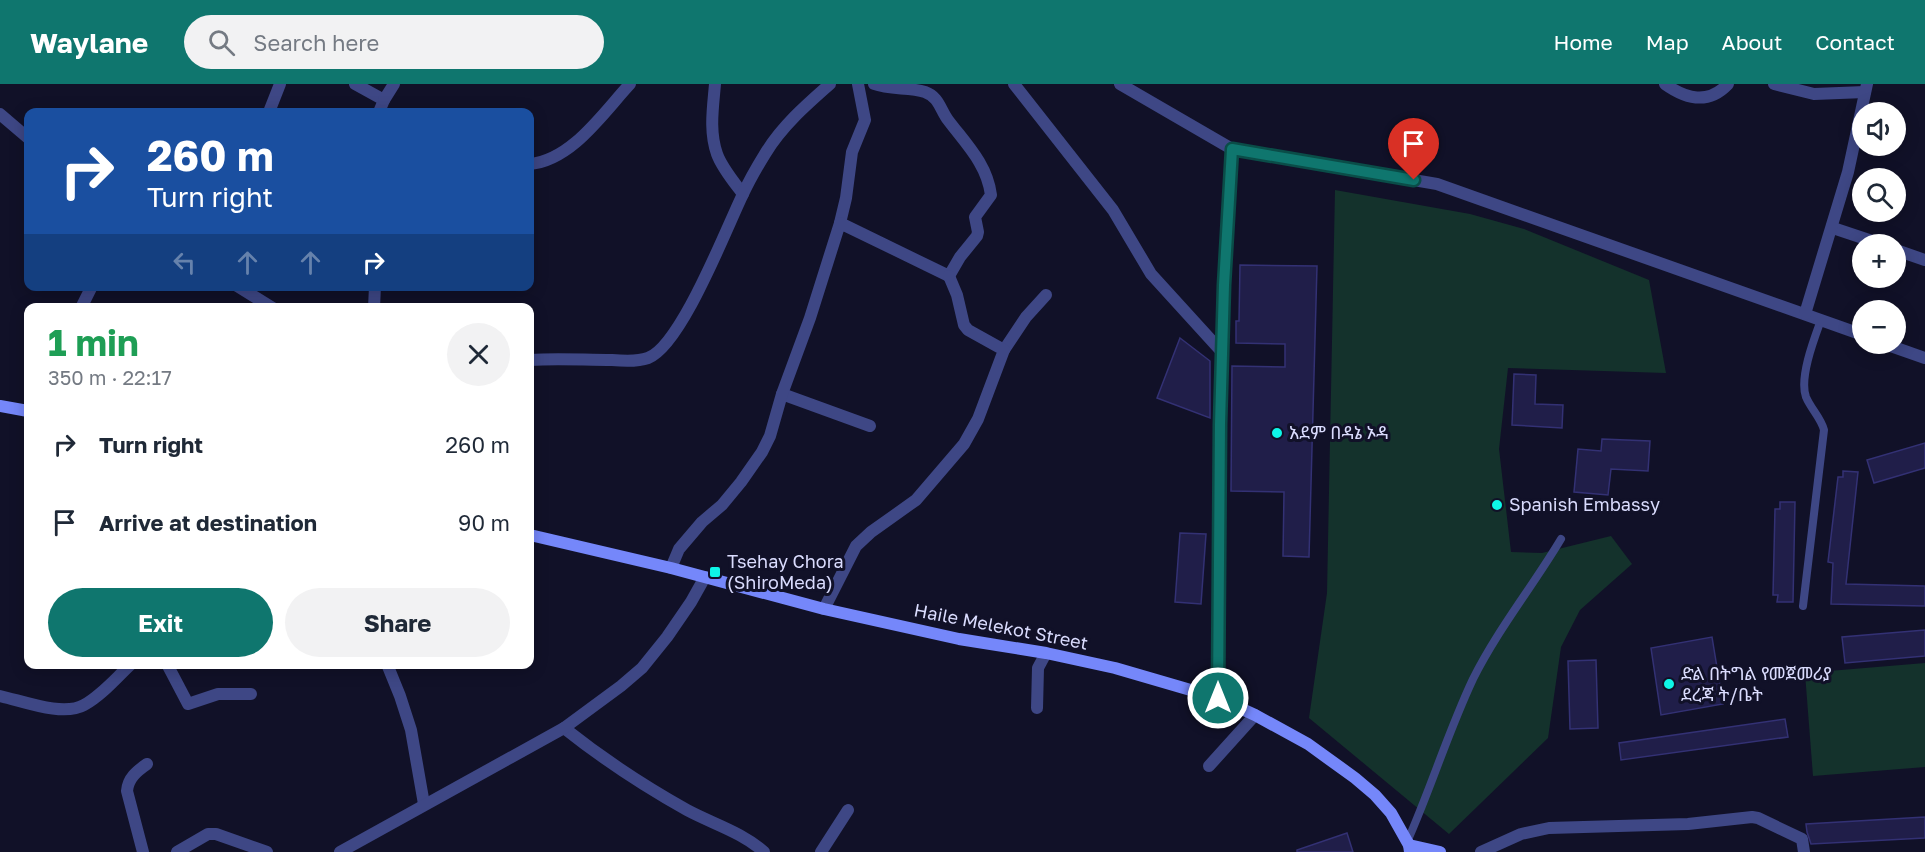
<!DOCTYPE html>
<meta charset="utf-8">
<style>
:root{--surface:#fff;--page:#f2f2f3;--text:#1f2937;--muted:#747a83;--accent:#0f766e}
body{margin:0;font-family:"Golos Text","Noto Sans Ethiopic",sans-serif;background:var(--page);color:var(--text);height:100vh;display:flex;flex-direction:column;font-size:22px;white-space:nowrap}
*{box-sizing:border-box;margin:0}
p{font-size:20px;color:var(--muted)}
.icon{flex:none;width:33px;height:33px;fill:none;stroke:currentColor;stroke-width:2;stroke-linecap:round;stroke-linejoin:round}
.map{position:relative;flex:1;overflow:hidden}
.sheet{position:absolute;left:24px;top:219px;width:510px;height:366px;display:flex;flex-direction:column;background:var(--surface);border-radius:12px;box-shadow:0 3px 15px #0003}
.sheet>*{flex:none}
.guide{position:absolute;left:24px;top:24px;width:510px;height:183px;border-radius:12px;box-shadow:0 3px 15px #0003;background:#1a4fa0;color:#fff;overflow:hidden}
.fabs{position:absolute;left:1852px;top:18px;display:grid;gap:12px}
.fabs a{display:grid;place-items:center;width:54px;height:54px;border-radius:50%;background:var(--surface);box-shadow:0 3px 15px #0003;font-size:30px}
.pin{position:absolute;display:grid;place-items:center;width:51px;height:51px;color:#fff;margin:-62px -26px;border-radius:50% 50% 50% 0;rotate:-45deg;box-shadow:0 0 6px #0007}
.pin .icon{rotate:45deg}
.me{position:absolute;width:66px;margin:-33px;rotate:0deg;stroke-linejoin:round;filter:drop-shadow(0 0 4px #0008)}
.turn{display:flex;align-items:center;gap:21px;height:126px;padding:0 24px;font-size:27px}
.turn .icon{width:78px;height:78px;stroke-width:2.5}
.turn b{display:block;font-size:42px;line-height:51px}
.lanes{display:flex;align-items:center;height:57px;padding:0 24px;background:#0003;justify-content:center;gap:30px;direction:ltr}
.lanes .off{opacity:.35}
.round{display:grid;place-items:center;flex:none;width:63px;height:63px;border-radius:32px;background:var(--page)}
.headline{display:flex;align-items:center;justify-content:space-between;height:102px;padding:0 24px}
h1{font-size:36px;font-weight:700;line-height:45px;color:#1e9e55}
.button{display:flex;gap:12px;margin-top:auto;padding:12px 24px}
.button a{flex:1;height:69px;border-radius:36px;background:var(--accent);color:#fff;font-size:24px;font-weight:700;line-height:69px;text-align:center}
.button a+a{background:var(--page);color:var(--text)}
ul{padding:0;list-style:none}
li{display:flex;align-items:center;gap:18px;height:78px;padding:0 24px}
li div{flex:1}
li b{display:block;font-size:22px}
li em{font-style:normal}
header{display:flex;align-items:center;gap:36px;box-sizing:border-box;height:84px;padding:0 30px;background:var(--accent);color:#fff}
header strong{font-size:28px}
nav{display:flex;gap:33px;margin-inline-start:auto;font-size:21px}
.search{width:420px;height:54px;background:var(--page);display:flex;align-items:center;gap:15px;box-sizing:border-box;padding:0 21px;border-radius:33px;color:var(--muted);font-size:22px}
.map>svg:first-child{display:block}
.green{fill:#14322c}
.building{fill:#201e49;stroke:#333174;stroke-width:1.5}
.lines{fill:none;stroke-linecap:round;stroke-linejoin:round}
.lane{stroke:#3e4785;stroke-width:8}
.street{stroke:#3e4785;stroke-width:12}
.secondary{stroke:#7587fa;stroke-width:12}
.route-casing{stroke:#0a4d48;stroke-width:15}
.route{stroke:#0f766e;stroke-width:10}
.poi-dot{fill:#0ef6e7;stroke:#111128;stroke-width:2}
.labels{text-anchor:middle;stroke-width:6;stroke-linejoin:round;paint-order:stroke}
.poi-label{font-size:18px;fill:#dadcfe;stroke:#111128;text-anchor:start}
.street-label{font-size:18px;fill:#dadcfe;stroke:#111128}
</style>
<header>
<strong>Waylane</strong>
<div class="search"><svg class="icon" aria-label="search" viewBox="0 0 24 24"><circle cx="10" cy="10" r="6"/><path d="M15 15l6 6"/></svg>Search here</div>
<nav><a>Home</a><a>Map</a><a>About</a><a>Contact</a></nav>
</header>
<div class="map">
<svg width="1925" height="768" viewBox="0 0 1925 768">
<rect width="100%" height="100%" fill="#111128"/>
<!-- green -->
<g class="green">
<path d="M1335,106L1470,130L1524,145L1649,196L1666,289L1508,284L1499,365L1511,468L1542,469L1611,452L1632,480L1580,526L1561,563L1548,654L1449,750L1309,634L1327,509Z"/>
<path d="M1925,579V683L1813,692L1805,589Z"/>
</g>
<!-- building -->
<g class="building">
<path d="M1240,181L1317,182L1309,473L1283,472L1284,408L1231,407L1232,282L1285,283V260L1236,259V237H1239Z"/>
<path d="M1180,254L1210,277V334L1157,314Z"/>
<path d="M1514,290L1536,291L1535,320L1563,321L1562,344L1512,341Z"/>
<path d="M1602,355L1650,357L1648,387L1611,385L1608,411L1574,408L1578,365L1601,367Z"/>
<path d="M1925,359V384L1874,399L1867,376Z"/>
<path d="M1843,387L1858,388L1846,500L1925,502V522L1831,520L1833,479L1828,478L1838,393H1843Z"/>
<path d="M1780,418H1795L1793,518H1777L1778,511H1773L1775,425H1780Z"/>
<path d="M1180,449L1206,450L1201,520L1175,518Z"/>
<path d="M1925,546V572L1845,579L1842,553Z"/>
<path d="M1712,553L1723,620L1661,631L1651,564Z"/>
<path d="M1596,576L1598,644L1570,645L1568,577Z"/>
<path d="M1785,635L1788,653L1621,676L1619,659Z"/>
<path d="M1925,733V754L1811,760L1807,748L1806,740Z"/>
<path d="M1347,749L1353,768H1297V766Z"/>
</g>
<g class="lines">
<!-- lane -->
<g class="lane">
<path d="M1803,522L1824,346C1821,334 1811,325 1806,313C1799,294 1814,255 1821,236"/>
<path d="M1407,758C1431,704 1448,648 1473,595C1498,545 1533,502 1561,455"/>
</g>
<!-- street -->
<g class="street">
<path d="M355,0L384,16L379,28"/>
<path d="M715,0C713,24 709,47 717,70C722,84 734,98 743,110"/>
<path d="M1014,0L1113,126L1151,190L1222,268"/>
<path d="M1120,0L1232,65L1437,100L1863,251"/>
<path d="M1665,0C1686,15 1708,21 1728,0"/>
<path d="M1774,0L1814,10L1865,8"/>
<path d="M384,16L394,0"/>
<path d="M269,28L280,0"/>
<path d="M0,30L28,54"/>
<path d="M530,80C572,76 603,29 630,0"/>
<path d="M840,139L846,114L852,68L865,36L858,0"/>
<path d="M1833,144L1881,160"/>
<path d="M1896,166L1925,176"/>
<path d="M237,202L273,224"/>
<path d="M81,224L92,202"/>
<path d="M374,224L375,202"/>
<path d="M1805,230L1848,88L1867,0"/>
<path d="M1885,260L1925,274"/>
<path d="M1004,266L1026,233L1046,211"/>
<path d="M530,276C557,274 584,276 612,276C623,277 637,278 648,274C681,262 726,145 743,110C749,97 757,83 765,70C781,43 806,21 830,0"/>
<path d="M782,310L870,342"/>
<path d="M671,484L679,465L702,438L722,421L741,398L762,368L770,352L782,310L810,234L840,139L949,192L960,173L977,152L978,148L975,133L991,111C987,80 966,60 948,36C940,25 939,13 925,8C909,3 890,6 874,0"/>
<path d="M824,525L856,462L871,448L916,416L964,360L978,335L1004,266L968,246L964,241L957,211L949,192"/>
<path d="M167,580L188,620L218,610H251"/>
<path d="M387,580L400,612L411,646L424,720"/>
<path d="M0,612C23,617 63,633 84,621C102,611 116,594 131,580"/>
<path d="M1218,614L1220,340L1224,201L1232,65"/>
<path d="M1037,624L1038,584L1046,569"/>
<path d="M564,644C603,675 644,702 687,726C713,740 742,748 764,768"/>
<path d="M1209,682L1255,631"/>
<path d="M143,768L127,707C128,694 137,687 147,680"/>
<path d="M177,768L208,750H216L267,768"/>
<path d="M340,768L564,644L621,602L642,584L667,553L691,518L705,493"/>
<path d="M821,768L848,726"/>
<path d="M1481,768L1521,750L1549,744L1688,740L1752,733L1758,734L1802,755L1804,768"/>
</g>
<!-- secondary -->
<g class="secondary">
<path d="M0,322L28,327"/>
<path d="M530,451L671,484L824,525L959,555L1046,569L1115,584L1218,614L1255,631L1308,660L1355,694L1375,711L1391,729L1409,761L1410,768"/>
<path d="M1409,761L1440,768"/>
</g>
</g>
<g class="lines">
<defs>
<path id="route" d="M1218,614L1220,340L1224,201L1232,65L1414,96"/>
</defs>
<!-- route casing -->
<use href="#route" class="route-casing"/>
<!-- route -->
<use href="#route" class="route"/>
</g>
<!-- markers -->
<g class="poi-dot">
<circle cx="1277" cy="349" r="6"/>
<circle cx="1497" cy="421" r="6"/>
<rect x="709" y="482" width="12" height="12" rx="3"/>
<circle cx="1669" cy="600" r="6"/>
</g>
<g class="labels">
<!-- poi labels -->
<g class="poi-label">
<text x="1289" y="355">አደም በዳኔ ኦዳ</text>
<text x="1509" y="427">Spanish Embassy</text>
<text x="727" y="484">Tsehay Chora<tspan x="727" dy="21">(ShiroMeda)</tspan></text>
<text x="1681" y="596">ድል በትግል የመጀመሪያ<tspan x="1681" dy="21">ደረጃ ት/ቤት</tspan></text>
</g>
<!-- street labels -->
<g class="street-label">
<text transform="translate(1001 543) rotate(11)" y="6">Haile Melekot Street</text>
</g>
</g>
</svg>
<div class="fabs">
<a><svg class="icon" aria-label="sound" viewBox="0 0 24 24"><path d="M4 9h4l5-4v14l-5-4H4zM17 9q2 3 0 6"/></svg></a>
<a><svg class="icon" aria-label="search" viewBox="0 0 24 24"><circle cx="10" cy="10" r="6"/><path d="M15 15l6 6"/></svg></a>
<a>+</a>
<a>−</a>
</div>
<div class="pin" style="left:1414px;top:96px;background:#d93025"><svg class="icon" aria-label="arrive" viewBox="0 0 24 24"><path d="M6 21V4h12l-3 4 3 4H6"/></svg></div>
<svg class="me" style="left:1218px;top:614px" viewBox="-20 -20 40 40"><circle r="17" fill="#0f766e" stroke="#fff" stroke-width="3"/><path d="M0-11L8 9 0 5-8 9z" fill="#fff"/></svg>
<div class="guide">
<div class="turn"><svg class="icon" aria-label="right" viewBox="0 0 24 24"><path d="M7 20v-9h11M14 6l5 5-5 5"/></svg><div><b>260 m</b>Turn right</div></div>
<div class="lanes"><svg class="icon off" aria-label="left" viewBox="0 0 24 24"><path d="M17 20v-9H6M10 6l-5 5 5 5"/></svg><svg class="icon off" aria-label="ahead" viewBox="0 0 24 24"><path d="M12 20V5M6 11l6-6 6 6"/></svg><svg class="icon off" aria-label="ahead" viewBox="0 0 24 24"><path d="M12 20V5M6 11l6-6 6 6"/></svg><svg class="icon" aria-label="right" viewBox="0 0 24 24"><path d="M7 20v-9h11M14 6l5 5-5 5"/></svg></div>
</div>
<section class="sheet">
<div class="headline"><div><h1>1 min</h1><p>350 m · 22:17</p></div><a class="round"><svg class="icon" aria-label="close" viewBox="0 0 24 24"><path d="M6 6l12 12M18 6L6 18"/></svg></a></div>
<ul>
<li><svg class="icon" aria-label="right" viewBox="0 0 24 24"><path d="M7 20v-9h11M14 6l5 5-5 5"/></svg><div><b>Turn right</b></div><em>260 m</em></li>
<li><svg class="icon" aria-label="arrive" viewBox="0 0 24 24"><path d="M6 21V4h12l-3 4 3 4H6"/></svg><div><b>Arrive at destination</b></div><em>90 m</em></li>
</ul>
<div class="button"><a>Exit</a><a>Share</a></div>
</section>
</div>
